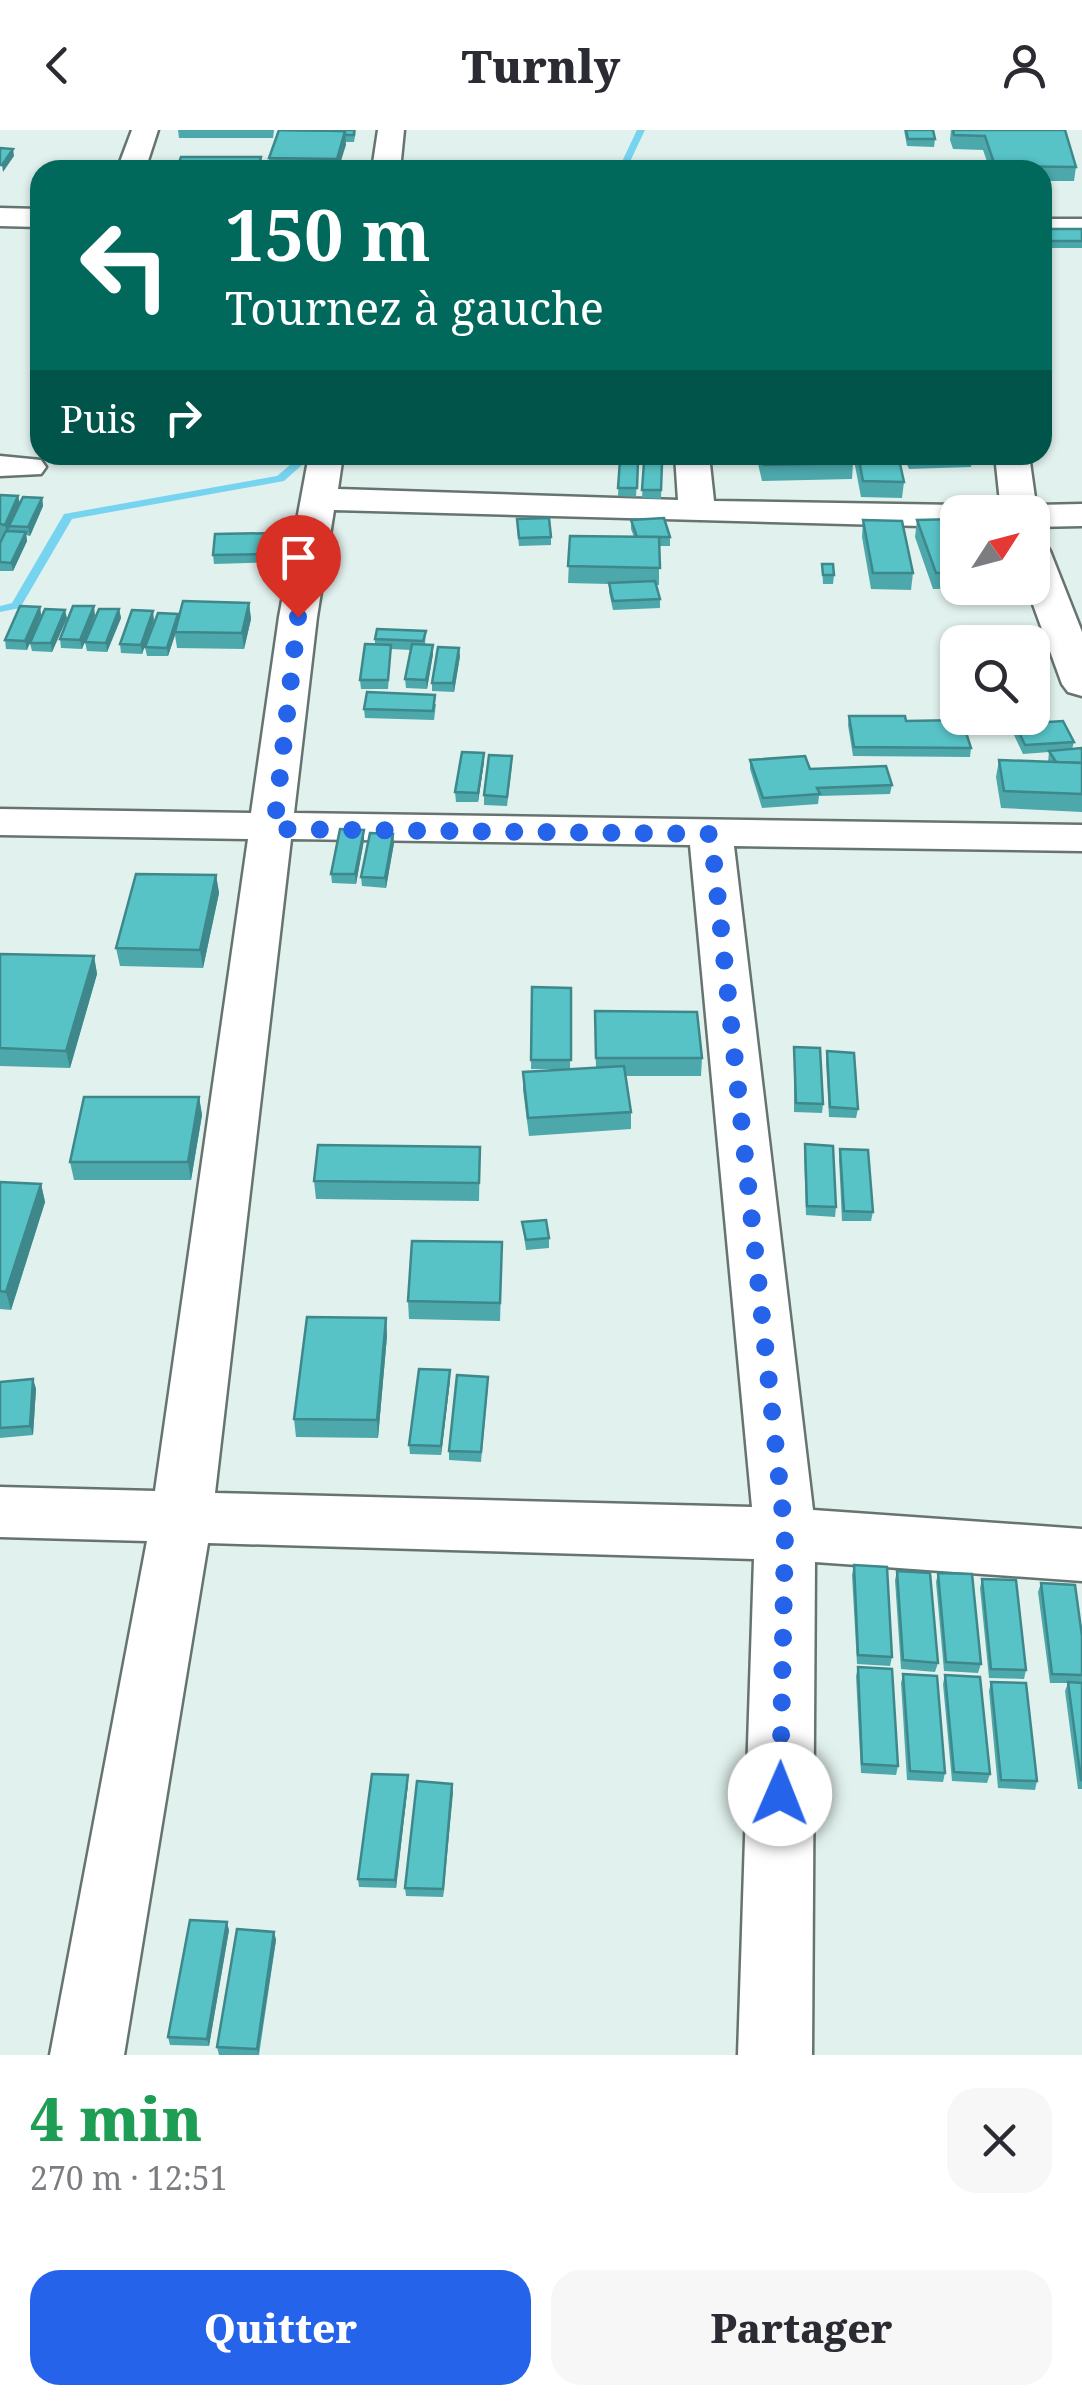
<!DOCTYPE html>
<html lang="fr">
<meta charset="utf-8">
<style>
:root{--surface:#fff;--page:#f7f7f7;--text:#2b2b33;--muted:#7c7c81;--accent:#2563eb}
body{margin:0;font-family:"Noto Serif",serif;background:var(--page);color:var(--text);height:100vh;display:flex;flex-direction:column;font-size:38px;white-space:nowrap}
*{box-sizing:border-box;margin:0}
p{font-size:32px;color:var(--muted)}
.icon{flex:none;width:55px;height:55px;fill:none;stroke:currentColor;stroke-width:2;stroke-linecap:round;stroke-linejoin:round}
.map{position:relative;height:1925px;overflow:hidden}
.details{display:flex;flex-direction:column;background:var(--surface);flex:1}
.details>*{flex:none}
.top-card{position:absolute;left:30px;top:30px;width:1022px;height:305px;border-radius:30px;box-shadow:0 2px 8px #0004;background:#00695c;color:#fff;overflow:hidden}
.needle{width:65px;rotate:54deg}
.tools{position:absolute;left:940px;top:365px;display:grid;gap:20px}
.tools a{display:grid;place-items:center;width:110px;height:110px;border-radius:20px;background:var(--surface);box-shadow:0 2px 8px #0004;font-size:50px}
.pin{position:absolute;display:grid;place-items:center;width:85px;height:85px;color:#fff;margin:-102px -42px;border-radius:50% 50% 50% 0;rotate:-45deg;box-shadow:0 0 10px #0007}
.pin .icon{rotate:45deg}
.me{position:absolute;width:110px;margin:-55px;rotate:1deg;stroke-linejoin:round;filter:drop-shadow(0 0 8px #0008)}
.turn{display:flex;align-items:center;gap:35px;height:210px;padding:0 30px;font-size:45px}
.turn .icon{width:130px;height:130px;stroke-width:2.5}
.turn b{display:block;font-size:70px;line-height:85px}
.then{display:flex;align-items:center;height:95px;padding:0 30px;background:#0003;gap:20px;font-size:38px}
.round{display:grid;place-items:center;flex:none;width:105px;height:105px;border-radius:30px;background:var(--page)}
.headline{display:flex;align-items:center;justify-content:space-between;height:170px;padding:0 30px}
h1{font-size:60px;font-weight:800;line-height:75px;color:#1e9e55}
.action{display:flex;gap:20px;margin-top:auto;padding:20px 30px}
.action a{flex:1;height:115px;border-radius:30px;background:var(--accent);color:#fff;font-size:40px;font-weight:800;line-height:115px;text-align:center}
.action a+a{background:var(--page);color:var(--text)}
header{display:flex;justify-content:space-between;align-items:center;height:130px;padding:0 30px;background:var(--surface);font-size:45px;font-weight:800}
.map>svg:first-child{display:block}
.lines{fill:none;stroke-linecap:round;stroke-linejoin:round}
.stream{fill:#76d4f0;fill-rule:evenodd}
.street-casing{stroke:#667470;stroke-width:5}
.street{fill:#fff;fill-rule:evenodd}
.wall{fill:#4ca8ab}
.shaded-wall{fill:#3e888b}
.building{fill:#58c3c7;stroke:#3e888b;stroke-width:2.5}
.route{stroke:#2563eb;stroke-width:18;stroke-dasharray:0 32.4}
</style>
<header><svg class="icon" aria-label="back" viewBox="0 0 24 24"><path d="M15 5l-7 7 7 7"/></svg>Turnly<svg class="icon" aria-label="person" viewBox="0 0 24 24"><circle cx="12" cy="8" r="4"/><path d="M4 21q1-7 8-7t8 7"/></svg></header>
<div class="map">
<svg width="1082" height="1925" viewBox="0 0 1082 1925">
<rect width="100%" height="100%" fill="#e1f1ed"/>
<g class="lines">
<!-- stream -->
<g class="stream">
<path d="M637,0H645L626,40H618Z"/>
<path d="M302,325H313L284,351L72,389L20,478L0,482V476L12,473L64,384L277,346Z"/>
</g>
<defs>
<g id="street">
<path d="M132,0H158L145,40H117Z"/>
<path d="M378,0H404L400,40H372Z"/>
<path d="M0,78L40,79V97L0,96Z"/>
<rect x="1042" y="89" width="40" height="18"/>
<path d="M309,325H343L338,359L678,370L675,325H709L714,371L958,375L974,382H958V397L334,380L317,487L294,683L1082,695V721L734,716L813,1380L1082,1399V1451L815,1432L812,1925H738L754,1429L208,1413L124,1925H50L147,1411L0,1407V1357L155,1361L248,709L0,705V679L251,683L279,487ZM291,709L690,715L752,1377L215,1363Z"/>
<path d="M995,325H1029L1036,375L1082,374V396L1032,397V382H1001Z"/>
<path d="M0,326L41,330L46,337L41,344L0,346Z"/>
<path d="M1032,410L1045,413L1050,421L1082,502V566L1068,562L1062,554L1027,458H1032Z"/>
</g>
</defs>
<!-- street casing -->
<use href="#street" class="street-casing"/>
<!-- street -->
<use href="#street" class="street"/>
</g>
<!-- wall -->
<g class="wall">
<path d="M178,0H274L273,8H179Z"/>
<path d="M356,0L354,12H345L339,40H270L269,28Z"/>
<path d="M904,0H933L935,9L934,17L907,16Z"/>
<path d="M951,0H1065L1076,37L1074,51H1042V40H990L983,20L953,19L950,10Z"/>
<rect x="1042" y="99" width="40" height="19"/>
<path d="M467,325H486L485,328L467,327Z"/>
<path d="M756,325H851L853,333L852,349L762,351Z"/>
<path d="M853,325H898L904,352L902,368L861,367Z"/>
<path d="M903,325H970L972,328L971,337L909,339Z"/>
<path d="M620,330L638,331L636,367L618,366Z"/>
<path d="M644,332L662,333L661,369L642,368Z"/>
<path d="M0,365L18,366L20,374L42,368L43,376L30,406L26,405L27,411L13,441H0Z"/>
<path d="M958,389V458H1005L933,459L915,407L917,390Z"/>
<path d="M631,390L670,407V416H659V455H656L660,469V478L613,480L609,462V454L568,453L570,406L634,407L631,399Z"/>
<path d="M863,390L913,443L911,460L871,459L862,407Z"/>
<path d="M517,398L551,407V415L519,416Z"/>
<path d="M278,403L277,432L214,434L213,425Z"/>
<path d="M822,434L834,445L833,454H823Z"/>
<path d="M249,473L251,489L244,519L177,518L175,505L168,526H147L145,517L178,484Z"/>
<path d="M40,477L41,485L27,520L6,519L5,510Z"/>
<path d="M119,479L121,488L107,522L87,521L85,512Z"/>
<path d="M95,485L82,519L61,518L60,509Z"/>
<path d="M67,488L52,522L32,521L30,513Z"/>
<path d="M154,490L142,524L121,523L120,514Z"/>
<path d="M426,501L425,515L433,524L427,559L406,558L405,549L411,520L391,519L388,559H361L360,550L375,515V509Z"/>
<path d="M1032,518L1046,566L1043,583H1032Z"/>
<path d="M460,526L454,562L432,561V553Z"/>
<path d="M436,574L434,590L365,588L364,579Z"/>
<path d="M849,586L906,591L971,618L970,627L853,626L848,595Z"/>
<path d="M1015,594L1074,612L1072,619L1082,618V682L1001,678L996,647L999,630L1048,632L1049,622L1023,624L1013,603Z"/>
<path d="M750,630L810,639L892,655L890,664L819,666L818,674L762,678L750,639Z"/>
<path d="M484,632L478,672H456L455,662Z"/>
<path d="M512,635L507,676L484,675V665Z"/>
<path d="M364,700V710L356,754L332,753L331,744Z"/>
<path d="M393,704L394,713L386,758L362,756L361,747Z"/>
<path d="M216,745L219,763L203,838L120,836L116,818Z"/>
<path d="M0,824L94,826L97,844L70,938L0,936Z"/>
<path d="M532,857L571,858L570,939H531Z"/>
<path d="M595,881L702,928L701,946H625L631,982V999L529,1006L523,960V942L596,938Z"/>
<path d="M794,917L823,974L822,983L794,982Z"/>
<path d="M827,921L858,979L856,988L829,987L826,931Z"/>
<path d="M199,967L202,985L191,1050H74L70,1032Z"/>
<path d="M805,1014L836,1077L835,1087L806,1085L804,1023Z"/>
<path d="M480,1017L479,1071L316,1069L314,1051Z"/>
<path d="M840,1019L873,1082L871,1091H842L839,1029Z"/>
<path d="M0,1052L41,1054L45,1072L11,1180L0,1179Z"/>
<path d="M522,1092L549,1108V1118L526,1120Z"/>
<path d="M502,1130L500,1191L409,1189L408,1171Z"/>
<path d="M386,1188L387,1206L378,1308L296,1307L294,1289Z"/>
<path d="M33,1249L36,1259L33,1305L0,1308V1252Z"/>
<path d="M450,1250L441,1325L410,1324L409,1315Z"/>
<path d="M488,1256L481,1332L449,1330V1321Z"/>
<path d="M854,1435L892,1527L890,1536L857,1534L852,1445Z"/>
<path d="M897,1441L938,1533L935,1542L901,1539L895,1450Z"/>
<path d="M938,1443L981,1534L978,1543L944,1541L936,1452Z"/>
<path d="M982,1449L1026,1540L1024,1549L989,1548L980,1458Z"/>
<path d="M1041,1453L1082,1506V1659H1078L1065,1561L1068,1553H1050L1038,1462Z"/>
<path d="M858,1537L898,1636L896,1645L861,1643L856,1546Z"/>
<path d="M903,1544L945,1643L943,1652L907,1650L901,1553Z"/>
<path d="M945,1545L990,1644L987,1653L952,1651L943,1554Z"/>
<path d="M991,1552L1037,1651L1035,1660L998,1658L989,1561Z"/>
<path d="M408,1645V1654L396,1758L359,1757L358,1749Z"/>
<path d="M452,1654L443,1767L406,1766L405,1758Z"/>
<path d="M229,1800L209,1916L170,1915L168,1907Z"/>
<path d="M274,1802L276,1810L259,1925H219L217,1917Z"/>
</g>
<!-- shaded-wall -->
<g class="shaded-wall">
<path d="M345,1L346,15L338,40L337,29Z"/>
<path d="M13,19L14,26L3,42L2,35Z"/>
<path d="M18,366L20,374L7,403L5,395Z"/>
<path d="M42,368L43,376L30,406L28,397Z"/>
<path d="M26,402L27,411L13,441L11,433Z"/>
<path d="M249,473L251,489L244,519L242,503Z"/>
<path d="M94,476L95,485L82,519L80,510Z"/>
<path d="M40,477L41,485L27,520L25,511Z"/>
<path d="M119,479L121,488L107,522L106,513Z"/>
<path d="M65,480L67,488L52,522L51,513Z"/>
<path d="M153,481L154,490L142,524L141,515Z"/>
<path d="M178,484L175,505L168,526L167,518Z"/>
<path d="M433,515V524L427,559L426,550Z"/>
<path d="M459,518L460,526L454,562L453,553Z"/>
<path d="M484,623V632L478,672V663Z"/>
<path d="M364,700V710L356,754L355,744Z"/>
<path d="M393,704L394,713L386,758L385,748Z"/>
<path d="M216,745L219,763L203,838L200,820Z"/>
<path d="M94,826L97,844L70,938L66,921Z"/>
<path d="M199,967L202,985L191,1050L188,1032Z"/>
<path d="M41,1054L45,1072L11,1180L6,1162Z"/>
<path d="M386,1188L387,1206L378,1308L377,1290Z"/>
<path d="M450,1240V1250L441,1325V1316Z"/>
<path d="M33,1249L36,1259L33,1305L30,1296Z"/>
<path d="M408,1645V1654L396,1758L395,1750Z"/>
<path d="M452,1654L453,1663L443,1767V1759Z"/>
<path d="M227,1792L229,1800L209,1916L207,1909Z"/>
<path d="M274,1802L276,1810L258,1925L257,1919Z"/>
</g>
<!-- building -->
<g class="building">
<path d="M279,0L345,1L337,29L269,28Z"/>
<path d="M286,0H354V5H345V1Z"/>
<path d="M906,0H933L935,9H908Z"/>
<path d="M953,0H1065L1076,37L995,36L985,6L954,5Z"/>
<path d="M0,18L13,19L2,35H0Z"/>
<path d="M181,27H261L259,35L187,36L186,38H177Z"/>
<path d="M411,32L516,33L515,40H410Z"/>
<path d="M259,35V40H186L187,36Z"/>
<rect x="1042" y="99" width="40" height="12"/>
<path d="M761,325H851L853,333L764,335Z"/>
<path d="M858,325H898L904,352L863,351Z"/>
<path d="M908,325H970L972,328L910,331Z"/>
<path d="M620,330L638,331L637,358H618Z"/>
<path d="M644,332L662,333L661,360H642Z"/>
<path d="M0,365L18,366L5,395L0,394Z"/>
<path d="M23,367L42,368L28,397L9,396Z"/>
<path d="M549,388L551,407L519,408L517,389Z"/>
<path d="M664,388L670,407H637L631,390Z"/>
<path d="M958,389V442L936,443L917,390Z"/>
<path d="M863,390L902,391L913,443H873Z"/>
<path d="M6,401L26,402L11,433L0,432V413Z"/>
<path d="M278,403L276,424L213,425L215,404Z"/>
<path d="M570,406L659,407L660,438L568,436Z"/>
<path d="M822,434H833L834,445H823Z"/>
<path d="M655,451L660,469L613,471L609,453Z"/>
<path d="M183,471L249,473L242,503L175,502Z"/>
<path d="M20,476L40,477L25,511L5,510Z"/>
<path d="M73,476H94L80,510L60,509Z"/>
<path d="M45,479L65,480L51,513H30Z"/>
<path d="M99,479H119L106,513L85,512Z"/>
<path d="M132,480L153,481L141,515L120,514Z"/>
<path d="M158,483L178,484L167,518L145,517Z"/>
<path d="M377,499L426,501L423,511L375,509Z"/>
<path d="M958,502H978L982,512H962Z"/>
<path d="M365,514L391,515L388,550H360Z"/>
<path d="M412,514L433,515L426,550L405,549Z"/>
<path d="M438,517L459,518L453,553H432Z"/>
<path d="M1032,518H1035L1046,566H1032Z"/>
<path d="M367,562L435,565L433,581L364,579Z"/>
<path d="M849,586H905L906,591L962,590L971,618L854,617Z"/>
<path d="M1063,591L1074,612L1025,615L1015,594Z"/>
<path d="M1082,618V633L1056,632L1049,621Z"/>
<path d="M462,622L484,623L478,663L455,662Z"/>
<path d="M489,625L512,626L507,667L484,665Z"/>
<path d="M805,626L810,639L886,636L892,655L817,658L820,664L763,668L750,630Z"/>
<path d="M999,630L1082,633V664L1004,661Z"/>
<path d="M340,699L364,700L355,744H331Z"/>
<path d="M370,703L393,704L385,748L361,747Z"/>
<path d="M136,744L216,745L200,820L116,818Z"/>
<path d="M0,824L94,826L66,921L0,918Z"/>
<path d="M532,857L571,858V930H531Z"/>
<path d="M595,881L697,882L702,928H596Z"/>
<path d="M794,917L820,918L823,974L796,973Z"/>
<path d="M827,921L854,923L858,979L830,977Z"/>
<path d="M624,936L631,982L528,988L523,942Z"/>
<path d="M84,967H199L188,1032H70Z"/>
<path d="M805,1014L833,1016L836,1077L807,1076Z"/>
<path d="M318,1015L480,1017L479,1053L314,1051Z"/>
<path d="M840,1019L868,1020L873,1082L844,1081Z"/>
<path d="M0,1052L41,1054L6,1162L0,1161Z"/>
<path d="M546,1090L549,1108L526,1110L522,1092Z"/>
<path d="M412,1111L502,1112L500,1173L408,1171Z"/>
<path d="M307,1187L386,1188L377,1290L294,1289Z"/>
<path d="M419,1239L450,1240L441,1316L409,1315Z"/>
<path d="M457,1245L488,1247L481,1322L449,1321Z"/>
<path d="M33,1249L30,1296L0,1298V1252Z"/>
<path d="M854,1435L887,1437L892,1527L858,1525Z"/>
<path d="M897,1441L930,1443L938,1533L903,1530Z"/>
<path d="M938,1443L972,1444L981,1534L946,1532Z"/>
<path d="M982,1449L1016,1450L1026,1540L991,1539Z"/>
<path d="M1041,1453L1075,1455L1082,1506V1545L1052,1544Z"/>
<path d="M858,1537L892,1539L898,1636L862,1634Z"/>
<path d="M903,1544L937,1546L945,1643L910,1641Z"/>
<path d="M945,1545L980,1547L990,1644L954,1642Z"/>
<path d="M991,1552L1026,1553L1037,1651L1001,1650Z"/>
<path d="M1068,1552L1082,1553V1650H1081Z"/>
<path d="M372,1644L408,1645L395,1750L358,1749Z"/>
<path d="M417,1651L452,1654L443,1759L405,1758Z"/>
<path d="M190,1790L227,1792L207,1909L168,1907Z"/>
<path d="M237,1799L274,1802L257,1919L217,1917Z"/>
</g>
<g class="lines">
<!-- route -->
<path class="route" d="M298,487L274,699L711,704L785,1404L780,1664"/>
</g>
</svg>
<div class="tools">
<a><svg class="needle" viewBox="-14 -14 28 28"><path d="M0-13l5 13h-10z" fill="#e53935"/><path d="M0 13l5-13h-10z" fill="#7c7c81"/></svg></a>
<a><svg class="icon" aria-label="search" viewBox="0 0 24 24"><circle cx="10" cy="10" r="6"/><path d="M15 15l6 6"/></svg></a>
</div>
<div class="pin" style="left:298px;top:487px;background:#d93025"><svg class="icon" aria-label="arrive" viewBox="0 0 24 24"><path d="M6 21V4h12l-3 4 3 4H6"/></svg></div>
<svg class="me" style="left:780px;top:1664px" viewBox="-20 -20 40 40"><circle r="19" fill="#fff"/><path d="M0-13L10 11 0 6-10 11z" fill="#2563eb"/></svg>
<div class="top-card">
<div class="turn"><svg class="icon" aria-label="left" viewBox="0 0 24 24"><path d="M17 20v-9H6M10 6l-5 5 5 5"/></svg><div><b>150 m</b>Tournez à gauche</div></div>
<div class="then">Puis<svg class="icon" aria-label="right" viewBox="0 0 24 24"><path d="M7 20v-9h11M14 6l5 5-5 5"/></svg></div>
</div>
</div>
<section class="details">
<div class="headline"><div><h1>4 min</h1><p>270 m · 12:51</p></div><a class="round"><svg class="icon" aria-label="close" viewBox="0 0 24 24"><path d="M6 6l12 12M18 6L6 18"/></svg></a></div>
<div class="action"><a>Quitter</a><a>Partager</a></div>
</section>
